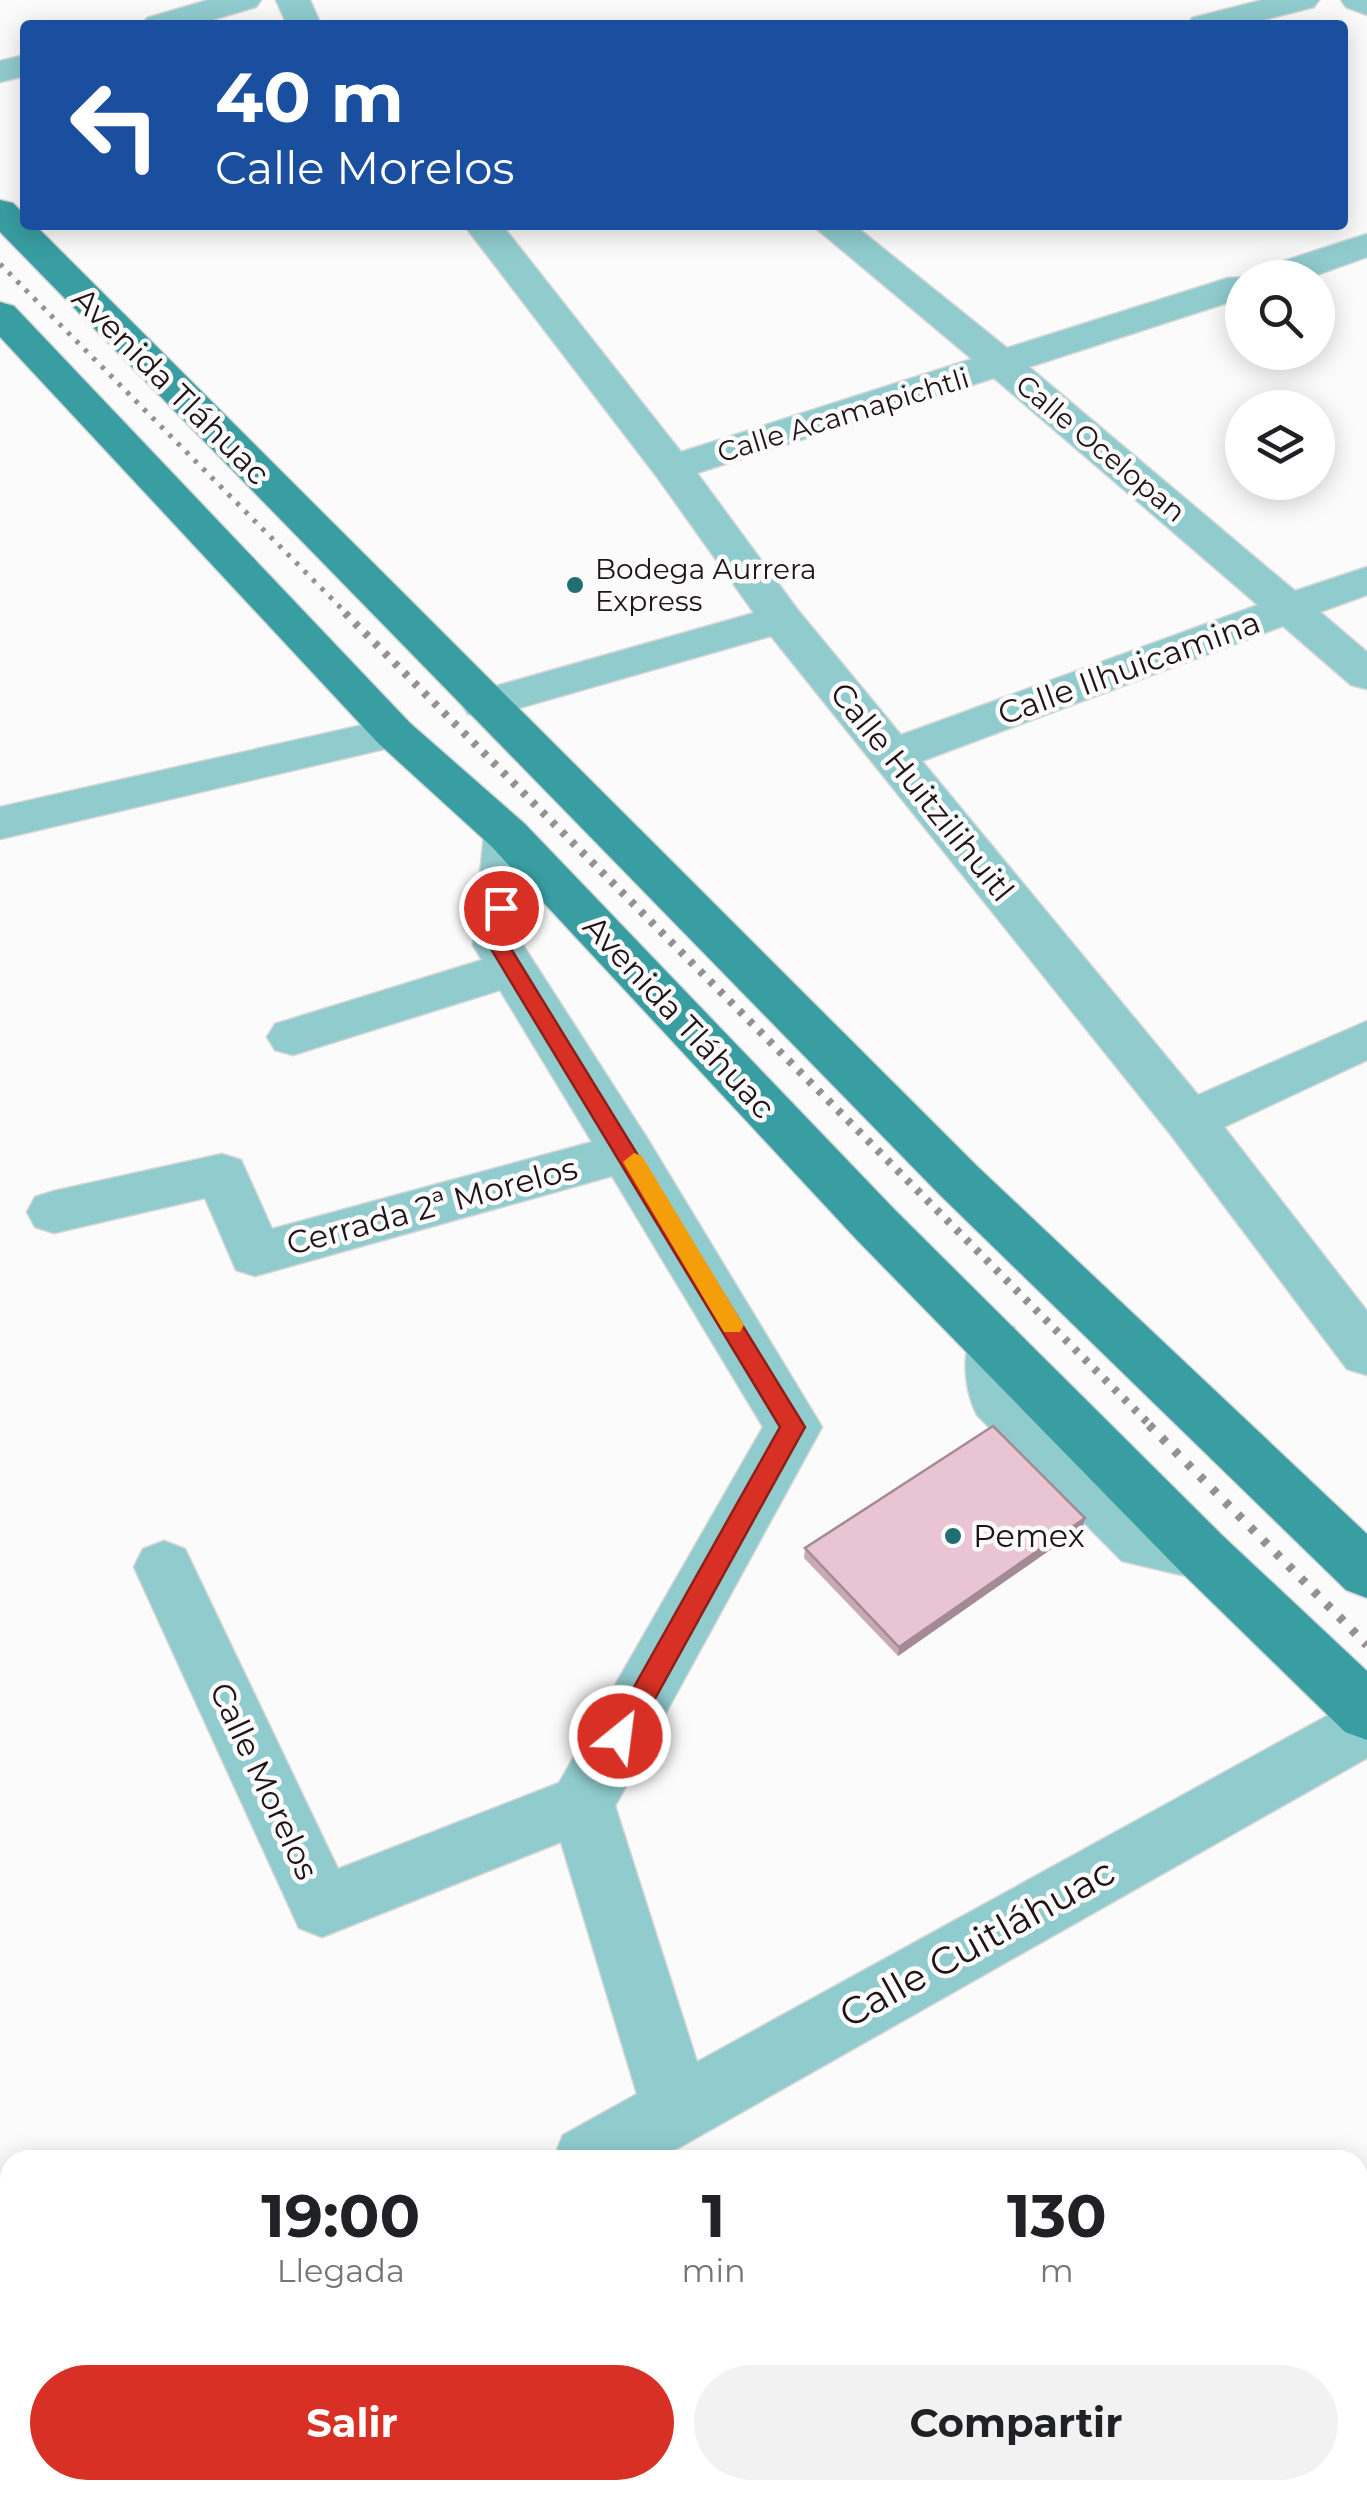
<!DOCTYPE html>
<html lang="es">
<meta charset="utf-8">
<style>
:root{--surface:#fff;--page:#f2f2f2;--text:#202124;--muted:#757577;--accent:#d93025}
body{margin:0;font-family:Montserrat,sans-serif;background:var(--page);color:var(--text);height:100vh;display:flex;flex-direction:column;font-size:38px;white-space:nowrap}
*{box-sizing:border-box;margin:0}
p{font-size:32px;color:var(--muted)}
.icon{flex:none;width:55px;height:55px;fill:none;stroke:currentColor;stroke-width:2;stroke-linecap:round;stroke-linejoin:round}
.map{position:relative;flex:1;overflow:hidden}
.drawer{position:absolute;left:0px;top:2150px;width:1368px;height:350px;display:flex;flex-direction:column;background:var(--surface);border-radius:30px 30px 0 0;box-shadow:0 5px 25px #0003}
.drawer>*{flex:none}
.guide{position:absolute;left:20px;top:20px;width:1328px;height:210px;border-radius:10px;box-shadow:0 5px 25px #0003;background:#1a4fa0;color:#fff;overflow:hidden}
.controls{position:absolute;left:1225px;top:260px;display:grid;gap:20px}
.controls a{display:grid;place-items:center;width:110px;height:110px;border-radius:50%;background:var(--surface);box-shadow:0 5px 25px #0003;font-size:50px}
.pin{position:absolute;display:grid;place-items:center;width:85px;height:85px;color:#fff;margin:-42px;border:5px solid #fff;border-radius:50%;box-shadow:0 2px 10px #0007}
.me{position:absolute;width:110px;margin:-55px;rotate:29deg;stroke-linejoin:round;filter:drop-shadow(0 0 8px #0008)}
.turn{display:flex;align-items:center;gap:35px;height:210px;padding:0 30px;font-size:45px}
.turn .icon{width:130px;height:130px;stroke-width:2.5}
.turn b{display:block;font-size:70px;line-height:85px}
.eta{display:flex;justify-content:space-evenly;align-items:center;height:170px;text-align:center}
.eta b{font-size:60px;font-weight:700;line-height:70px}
.cta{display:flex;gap:20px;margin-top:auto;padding:20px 30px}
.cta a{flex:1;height:115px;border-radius:60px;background:var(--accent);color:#fff;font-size:40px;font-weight:700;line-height:115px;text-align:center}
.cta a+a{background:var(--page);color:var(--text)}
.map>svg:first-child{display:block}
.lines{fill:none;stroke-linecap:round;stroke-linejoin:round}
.minor-casing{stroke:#d8d6d7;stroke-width:3}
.major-casing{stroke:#d8d6d7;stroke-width:3}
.minor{fill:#90ccce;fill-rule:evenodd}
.major{fill:#389ea2;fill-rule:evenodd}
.rail-far2{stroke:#969092;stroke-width:5;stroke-dasharray:4 8;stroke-linecap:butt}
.rail-far1{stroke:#969092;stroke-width:8;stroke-dasharray:5 9;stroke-linecap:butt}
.rail{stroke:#969092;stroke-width:9;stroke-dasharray:6 12;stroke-linecap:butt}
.wall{fill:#c8a9b5}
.shaded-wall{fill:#a38a94}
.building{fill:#e9c5d3;stroke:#a38a94;stroke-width:2.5}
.route{fill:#d93025;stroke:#8d1f18;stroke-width:2.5}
.slow{fill:#f59e0b}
.poi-dot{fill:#226e71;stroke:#fbfbfb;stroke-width:4}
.labels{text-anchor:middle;stroke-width:9;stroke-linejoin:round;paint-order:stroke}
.far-street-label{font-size:28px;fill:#201318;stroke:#fbfbfb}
.far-poi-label{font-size:28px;fill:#201318;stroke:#fbfbfb;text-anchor:start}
.street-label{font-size:32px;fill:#201318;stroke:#fbfbfb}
.poi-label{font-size:32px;fill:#201318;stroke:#fbfbfb;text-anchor:start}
.near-street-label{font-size:38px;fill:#201318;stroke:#fbfbfb}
</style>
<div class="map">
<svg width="1367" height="2500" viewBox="0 0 1367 2500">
<rect width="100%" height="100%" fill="#fbfbfb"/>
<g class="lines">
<defs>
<g id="minor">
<path d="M208,0H261L256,7L195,25H142L147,18Z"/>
<path d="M276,0H310L321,25H287Z"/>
<path d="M1262,0H1319L1314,7L1244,25H1187L1192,18Z"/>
<path d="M1341,0H1367V15L1346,7Z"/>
<path d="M25,55V76L0,82V61Z"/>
<path d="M464,225H502L681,452L972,359L812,225H854L1007,348L1228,278L1251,277L1256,270L1367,234V257L1308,278H1242V298L1029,367L1295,591L1367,567V595L1320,612L1367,652V689L1351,685L1283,626L922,761L1198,1095L1367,1021V1060L1224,1127L1367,1311V1375L1347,1369L1171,1135L771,636L484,718L468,714L461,704L468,694L754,613L657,477ZM994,378L1258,605L901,735L797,609L697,473Z"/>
<path d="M394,718L410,723L417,733L410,743L0,839V807Z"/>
<path d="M508,819L525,824L532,835L523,945L647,1138L822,1427L615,1806L697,2062L1345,1706L1367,1698V1758L657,2160H553L563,2135L637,2094L561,1842L322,1937L299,1928L134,1567L143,1549L164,1541L185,1549L338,1869L559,1783L763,1427L612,1176L255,1276L236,1270L205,1198L54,1233L35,1227L27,1212L35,1197L54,1191L222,1154L241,1160L272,1229L592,1142L500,990L293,1055L275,1050L267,1037L275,1024L482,960L473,945L484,835L491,824Z"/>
<path d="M994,1321L1014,1327L1022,1343L1025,1390L1160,1521L1224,1537L1233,1555L1224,1573L1203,1580L1122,1561L977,1415C964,1390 961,1352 974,1327Z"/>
<path d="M10,2445V2490H45L41,2500H0V2449Z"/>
<path d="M805,2490H884L888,2500H809Z"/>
</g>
<g id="major">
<path d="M0,200L13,203L25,215V225H35L978,1167L1367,1534V1598L1346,1590L940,1195L0,232Z"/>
<path d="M0,302L14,306L410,723L525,824L895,1210L1224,1537L1367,1671V1740L1345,1732L1182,1573L857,1240L491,846L378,743L0,337Z"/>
</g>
</defs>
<!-- minor casing -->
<use href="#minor" class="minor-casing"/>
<!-- major casing -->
<use href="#major" class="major-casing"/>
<!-- minor -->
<use href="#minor" class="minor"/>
<!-- major -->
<use href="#major" class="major"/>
<!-- rail-far2 -->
<path class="rail-far2" d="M0,264L348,615"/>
<!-- rail-far1 -->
<path class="rail-far1" d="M345,613L1152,1427"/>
<!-- rail -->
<path class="rail" d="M1149,1425L1367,1645"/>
</g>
<!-- wall -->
<path class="wall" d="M1083,1527L898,1656L804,1558L805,1548Z"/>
<!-- shaded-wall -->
<path class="shaded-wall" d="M1085,1518L1083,1527L898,1656L899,1647Z"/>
<!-- building -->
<path class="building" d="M993,1426L1085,1518L899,1647L805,1548Z"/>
<!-- route -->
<path class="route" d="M501,901L511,908L508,944L805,1427L630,1744L620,1747L611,1744L607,1736L611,1728L780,1427L488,944L491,908Z"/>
<!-- slow -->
<path class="slow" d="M634,1153L642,1156L740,1319L744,1325L740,1332H724L623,1162Z"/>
<!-- markers -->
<g class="poi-dot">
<circle cx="575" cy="585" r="10"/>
<circle cx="953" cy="1536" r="10"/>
</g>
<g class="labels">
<!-- far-street labels -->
<g class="far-street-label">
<text transform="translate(843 415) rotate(-17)" y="10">Calle Acamapichtli</text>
<text transform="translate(1101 448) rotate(40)" y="10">Calle Ocelopan</text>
</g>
<!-- far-poi labels -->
<g class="far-poi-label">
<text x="595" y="579">Bodega Aurrera<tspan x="595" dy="32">Express</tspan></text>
</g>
<!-- street labels -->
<g class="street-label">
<text transform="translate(171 386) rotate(45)" y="11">Avenida Tláhuac</text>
<text transform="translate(1129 668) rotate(-20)" y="11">Calle Ilhuicamina</text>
<text transform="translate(922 792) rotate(51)" y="11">Calle Huitzilihuitl</text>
<text transform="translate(679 1017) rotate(47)" y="11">Avenida Tláhuac</text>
<text transform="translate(432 1206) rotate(-15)" y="11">Cerrada 2ª Morelos</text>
<text transform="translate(264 1781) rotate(65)" y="11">Calle Morelos</text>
</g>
<!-- poi labels -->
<g class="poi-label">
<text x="973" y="1547">Pemex</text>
</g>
<!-- near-street labels -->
<g class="near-street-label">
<text transform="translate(977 1943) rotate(-29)" y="13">Calle Cuitláhuac</text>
</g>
</g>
</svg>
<div class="controls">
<a><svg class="icon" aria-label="search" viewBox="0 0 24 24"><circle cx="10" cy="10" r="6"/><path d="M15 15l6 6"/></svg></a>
<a><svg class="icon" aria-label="layers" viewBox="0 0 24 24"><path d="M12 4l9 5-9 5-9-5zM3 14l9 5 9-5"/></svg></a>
</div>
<div class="pin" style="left:501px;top:908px;background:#d93025"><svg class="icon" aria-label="arrive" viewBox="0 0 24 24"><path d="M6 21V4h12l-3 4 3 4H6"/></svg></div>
<svg class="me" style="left:620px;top:1736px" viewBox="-20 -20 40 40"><circle r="17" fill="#d93025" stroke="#fff" stroke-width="3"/><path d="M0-11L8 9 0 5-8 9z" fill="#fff"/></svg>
<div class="guide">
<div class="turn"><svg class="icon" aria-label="left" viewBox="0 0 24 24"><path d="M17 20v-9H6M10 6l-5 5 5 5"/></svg><div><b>40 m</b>Calle Morelos</div></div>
</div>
<section class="drawer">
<div class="eta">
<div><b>19:00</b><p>Llegada</p></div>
<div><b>1</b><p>min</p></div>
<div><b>130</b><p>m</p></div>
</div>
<div class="cta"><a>Salir</a><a>Compartir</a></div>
</section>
</div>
